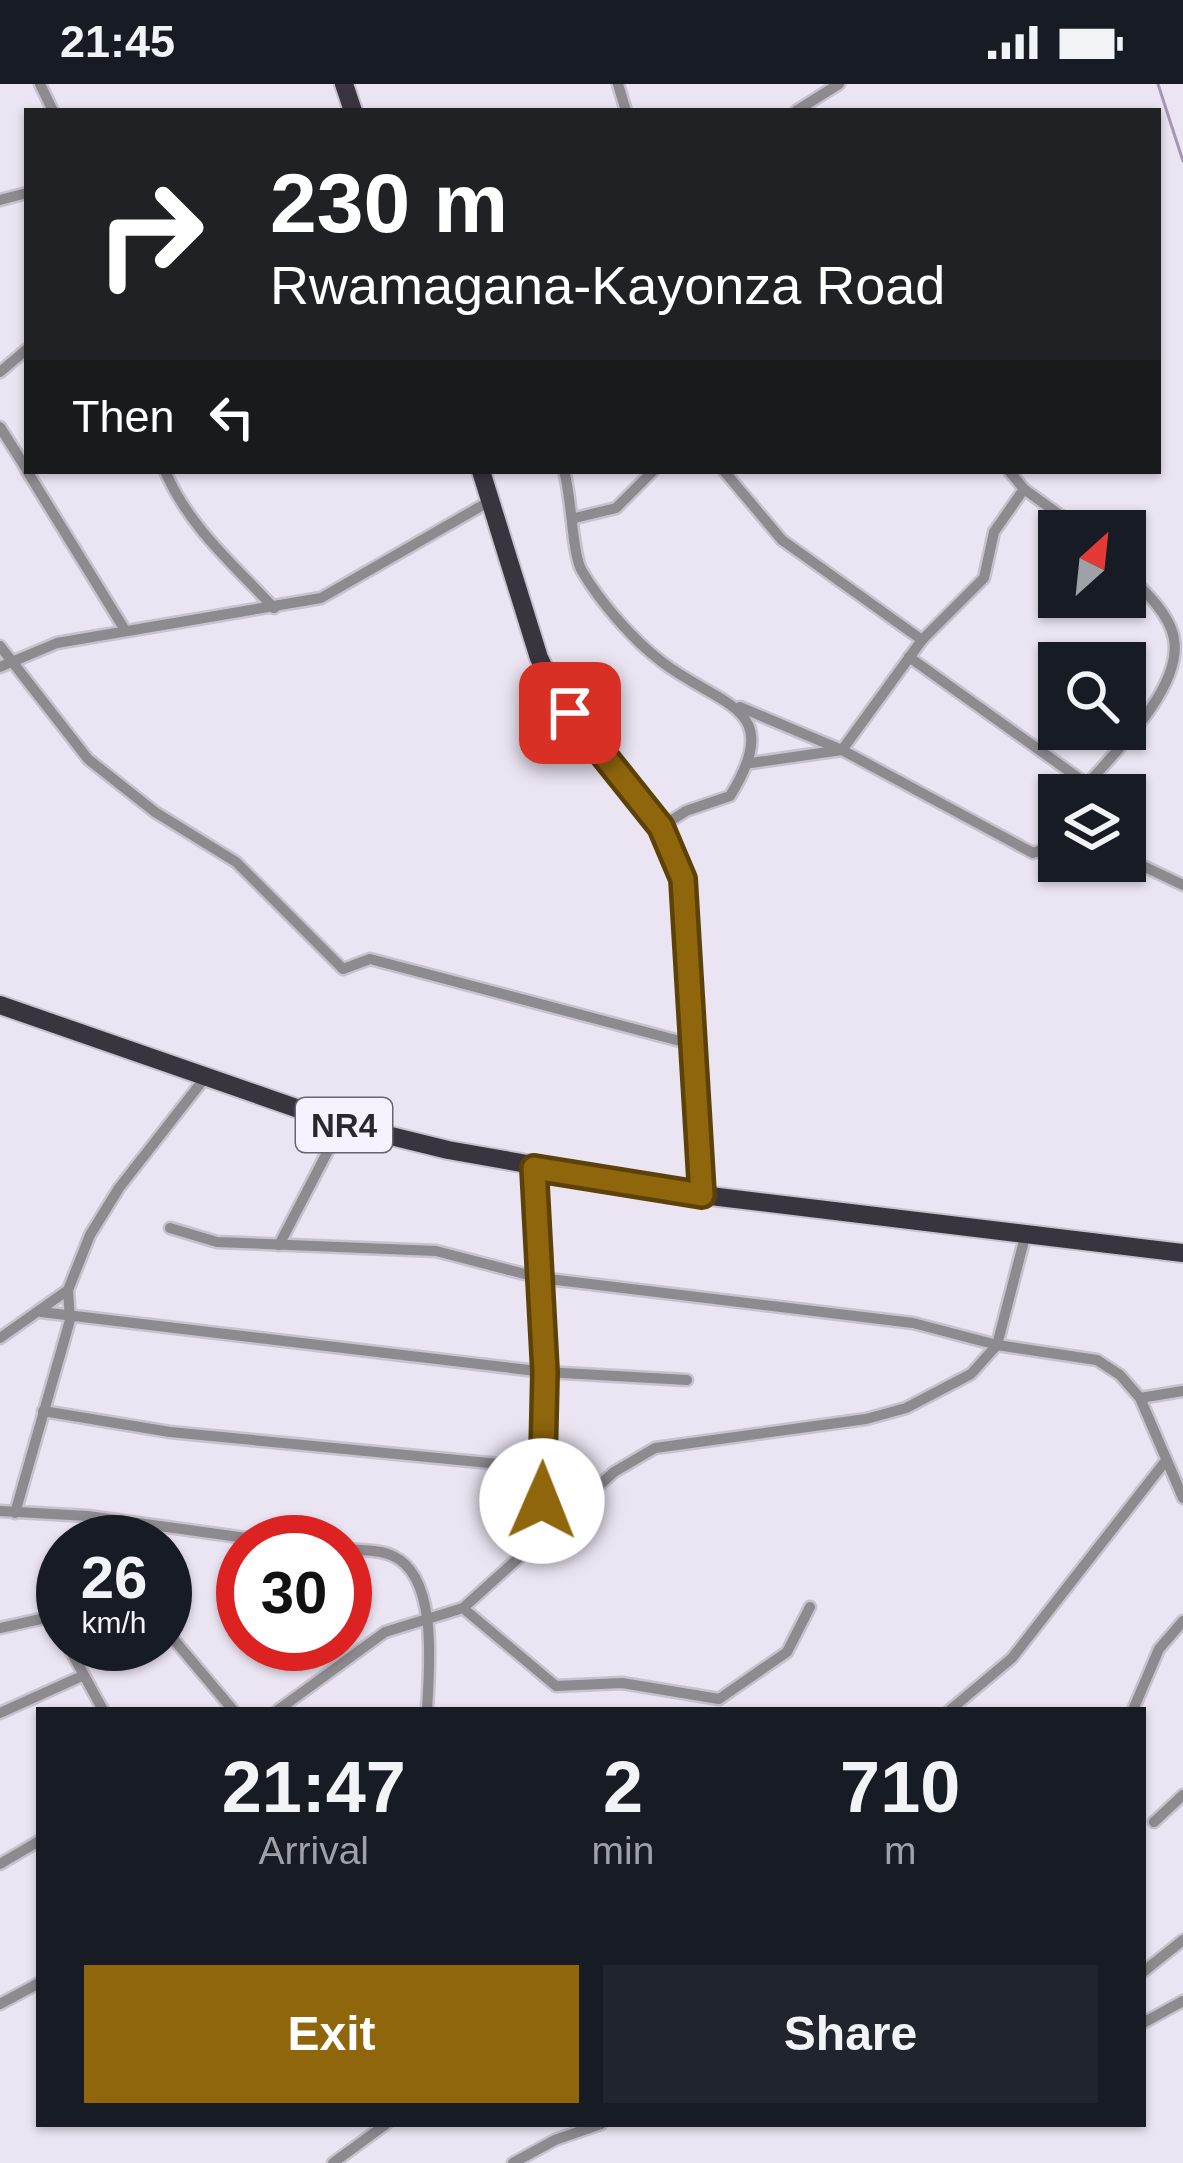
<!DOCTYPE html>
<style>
:root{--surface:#171b24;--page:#20242c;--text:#f1f3f6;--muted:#9ea1a6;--accent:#8f660b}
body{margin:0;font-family:Helvetica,sans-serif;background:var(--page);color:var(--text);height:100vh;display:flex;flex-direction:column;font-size:45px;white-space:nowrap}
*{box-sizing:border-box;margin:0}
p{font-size:39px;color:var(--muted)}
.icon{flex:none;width:66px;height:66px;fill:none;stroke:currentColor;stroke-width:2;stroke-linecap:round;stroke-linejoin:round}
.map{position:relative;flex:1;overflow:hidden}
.sheet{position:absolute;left:36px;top:1623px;width:1110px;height:420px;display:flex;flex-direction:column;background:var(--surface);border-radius:0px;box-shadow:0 3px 9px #0004}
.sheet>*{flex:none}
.banner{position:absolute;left:24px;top:24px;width:1137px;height:366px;border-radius:0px;box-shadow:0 3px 9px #0004;background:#202124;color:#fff;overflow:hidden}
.needle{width:78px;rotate:27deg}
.controls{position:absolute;left:1038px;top:426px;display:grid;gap:24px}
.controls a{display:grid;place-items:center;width:108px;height:108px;border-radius:0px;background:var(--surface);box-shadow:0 3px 9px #0004;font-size:60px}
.speed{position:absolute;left:36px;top:1431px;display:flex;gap:24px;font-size:60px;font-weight:700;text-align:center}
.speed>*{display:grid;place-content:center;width:156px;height:156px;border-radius:50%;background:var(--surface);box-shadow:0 3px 9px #0004;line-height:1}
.speed small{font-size:30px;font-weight:400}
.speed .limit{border:18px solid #d22;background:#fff;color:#111}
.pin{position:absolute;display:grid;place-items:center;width:102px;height:102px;color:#fff;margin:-51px;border-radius:24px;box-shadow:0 6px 18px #0006}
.me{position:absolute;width:132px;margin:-66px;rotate:1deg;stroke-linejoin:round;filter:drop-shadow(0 0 9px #0008)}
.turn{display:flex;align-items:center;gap:42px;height:252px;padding:0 48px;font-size:54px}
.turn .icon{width:156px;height:156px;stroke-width:2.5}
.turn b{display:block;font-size:84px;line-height:102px}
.then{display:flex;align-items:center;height:114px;padding:0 48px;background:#0003;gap:24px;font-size:45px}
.eta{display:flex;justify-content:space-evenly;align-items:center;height:204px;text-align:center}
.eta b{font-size:72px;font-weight:800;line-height:84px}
.cta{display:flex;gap:24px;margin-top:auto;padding:24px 48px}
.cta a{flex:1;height:138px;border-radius:0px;background:var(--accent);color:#fff;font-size:48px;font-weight:800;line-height:138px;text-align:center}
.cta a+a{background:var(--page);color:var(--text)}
.status{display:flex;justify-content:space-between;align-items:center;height:84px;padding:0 60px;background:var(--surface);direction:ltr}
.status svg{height:33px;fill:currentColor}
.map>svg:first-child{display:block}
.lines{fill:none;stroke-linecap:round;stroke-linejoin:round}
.stream{stroke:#a596b4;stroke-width:3}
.minor-casing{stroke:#c8c2cf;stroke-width:15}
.trunk-casing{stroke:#c8c2cf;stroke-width:22}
.minor{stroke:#8d8a90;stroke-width:10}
.trunk{stroke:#39343e;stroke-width:18}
.route-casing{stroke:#5d4207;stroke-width:30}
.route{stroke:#8f660b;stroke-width:21}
.labels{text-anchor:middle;stroke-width:9;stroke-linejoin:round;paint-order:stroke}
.shield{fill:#f8f1ff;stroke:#68646c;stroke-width:3}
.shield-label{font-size:33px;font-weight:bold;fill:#2b282d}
</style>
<div class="status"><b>21:45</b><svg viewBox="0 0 49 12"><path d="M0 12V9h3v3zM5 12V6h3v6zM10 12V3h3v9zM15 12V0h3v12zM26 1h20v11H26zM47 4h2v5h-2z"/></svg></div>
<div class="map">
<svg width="1183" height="2079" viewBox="0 0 1183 2079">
<rect width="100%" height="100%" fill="#ebe4f2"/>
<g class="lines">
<!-- stream -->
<path class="stream" d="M1158,0L1183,77"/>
<defs>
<g id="minor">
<path d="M40,0L53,27"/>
<path d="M618,0L626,27"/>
<path d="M796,27L839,0"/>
<path d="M0,116L27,109"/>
<path d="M0,288L27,265"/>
<path d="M0,343L27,386"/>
<path d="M27,387L125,546"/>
<path d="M165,387C189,443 233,480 274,524"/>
<path d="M564,387C572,414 572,471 582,487C600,518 633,556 662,578C721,623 786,622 730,712L686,727L661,743"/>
<path d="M724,387L782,456L922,556"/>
<path d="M1009,387L1024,405L1082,447"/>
<path d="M575,434L616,424L653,387"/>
<path d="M0,562L88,675L155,728L236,778L343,885L370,875L695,961"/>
<path d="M909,573L1087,700"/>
<path d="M0,583L57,559L321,514L490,417"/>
<path d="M740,623L842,666L922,556L984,494L994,448L1024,405"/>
<path d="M751,679L842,666L1033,769L1042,766L1059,740"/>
<path d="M1078,711C1107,675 1183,607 1174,555C1170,530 1143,505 1125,488"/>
<path d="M1125,766L1141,781L1183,801"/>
<path d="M534,1084L545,1288L542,1449"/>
<path d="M170,1144L217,1158L436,1167L540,1194L913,1239L997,1261L1097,1276L1120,1291L1140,1314L1183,1414"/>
<path d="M279,1161L342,1040"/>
<path d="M41,1228L545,1288L687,1296"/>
<path d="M0,1254L68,1206L90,1151L119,1104L204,995"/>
<path d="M1140,1314L1183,1307"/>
<path d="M43,1327L170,1348L541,1384"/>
<path d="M0,1427L88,1432L275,1458"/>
<path d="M15,1429L70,1236L68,1206"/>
<path d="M345,1465C360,1467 379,1465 393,1472C439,1493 429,1586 427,1626"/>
<path d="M463,1524L556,1602L622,1599L719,1615L787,1568L810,1523"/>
<path d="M54,1532L63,1551"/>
<path d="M0,1544L63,1530"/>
<path d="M165,1545L233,1626"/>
<path d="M67,1560L103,1626"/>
<path d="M278,1626L385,1548L463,1524L614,1388L655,1364L866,1335L906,1324L971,1290L997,1261L1026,1149"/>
<path d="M950,1626L1012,1574L1164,1379"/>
<path d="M1133,1626L1159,1565L1183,1537"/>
<path d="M0,1629L82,1592"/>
<path d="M1154,1738L1183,1711"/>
<path d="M0,1780L39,1757"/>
<path d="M1143,1888L1183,1856"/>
<path d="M0,1920L39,1899"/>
<path d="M1143,1939L1183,1917"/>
<path d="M333,2079L386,2040"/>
<path d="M513,2079L555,2056L601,2040"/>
</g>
<g id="trunk">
<path d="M344,0L353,27"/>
<path d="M481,387L539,574L556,608L661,743L683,795L702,1111"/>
<path d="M0,921L342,1040L448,1066L702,1111L1183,1169"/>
</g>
</defs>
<!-- minor casing -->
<use href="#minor" class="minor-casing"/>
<!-- trunk casing -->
<use href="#trunk" class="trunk-casing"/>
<!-- minor -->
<use href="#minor" class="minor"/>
<!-- trunk -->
<use href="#trunk" class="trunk"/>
</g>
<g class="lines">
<defs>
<path id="route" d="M542,1417L545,1288L534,1084L702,1111L683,795L661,743L570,629"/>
</defs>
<!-- route casing -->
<use href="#route" class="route-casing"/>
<!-- route -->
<use href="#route" class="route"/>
</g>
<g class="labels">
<!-- shield labels -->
<rect class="shield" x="296" y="1014" width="96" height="54" rx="9"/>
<g class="shield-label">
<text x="344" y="1053">NR4</text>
</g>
</g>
</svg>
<div class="controls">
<a><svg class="needle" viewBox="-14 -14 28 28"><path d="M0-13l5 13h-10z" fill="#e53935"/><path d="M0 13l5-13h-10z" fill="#9ea1a6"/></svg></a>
<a><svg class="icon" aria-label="search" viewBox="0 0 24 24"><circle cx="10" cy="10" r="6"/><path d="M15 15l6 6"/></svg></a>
<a><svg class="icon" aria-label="layers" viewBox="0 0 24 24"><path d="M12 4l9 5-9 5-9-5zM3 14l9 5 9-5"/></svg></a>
</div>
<div class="speed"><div>26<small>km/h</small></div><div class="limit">30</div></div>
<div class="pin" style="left:570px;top:629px;background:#d93025"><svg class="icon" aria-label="arrive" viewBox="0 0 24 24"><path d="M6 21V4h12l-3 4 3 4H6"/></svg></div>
<svg class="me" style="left:542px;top:1417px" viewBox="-20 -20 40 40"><circle r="19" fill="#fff"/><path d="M0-13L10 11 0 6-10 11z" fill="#8f660b"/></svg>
<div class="banner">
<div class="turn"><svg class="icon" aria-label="right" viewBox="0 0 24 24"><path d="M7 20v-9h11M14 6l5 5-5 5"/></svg><div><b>230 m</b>Rwamagana-Kayonza Road</div></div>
<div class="then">Then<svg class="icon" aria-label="left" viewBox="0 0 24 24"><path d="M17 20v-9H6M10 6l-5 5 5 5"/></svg></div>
</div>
<section class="sheet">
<div class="eta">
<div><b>21:47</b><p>Arrival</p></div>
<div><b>2</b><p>min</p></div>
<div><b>710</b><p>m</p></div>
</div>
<div class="cta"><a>Exit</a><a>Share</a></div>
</section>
</div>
